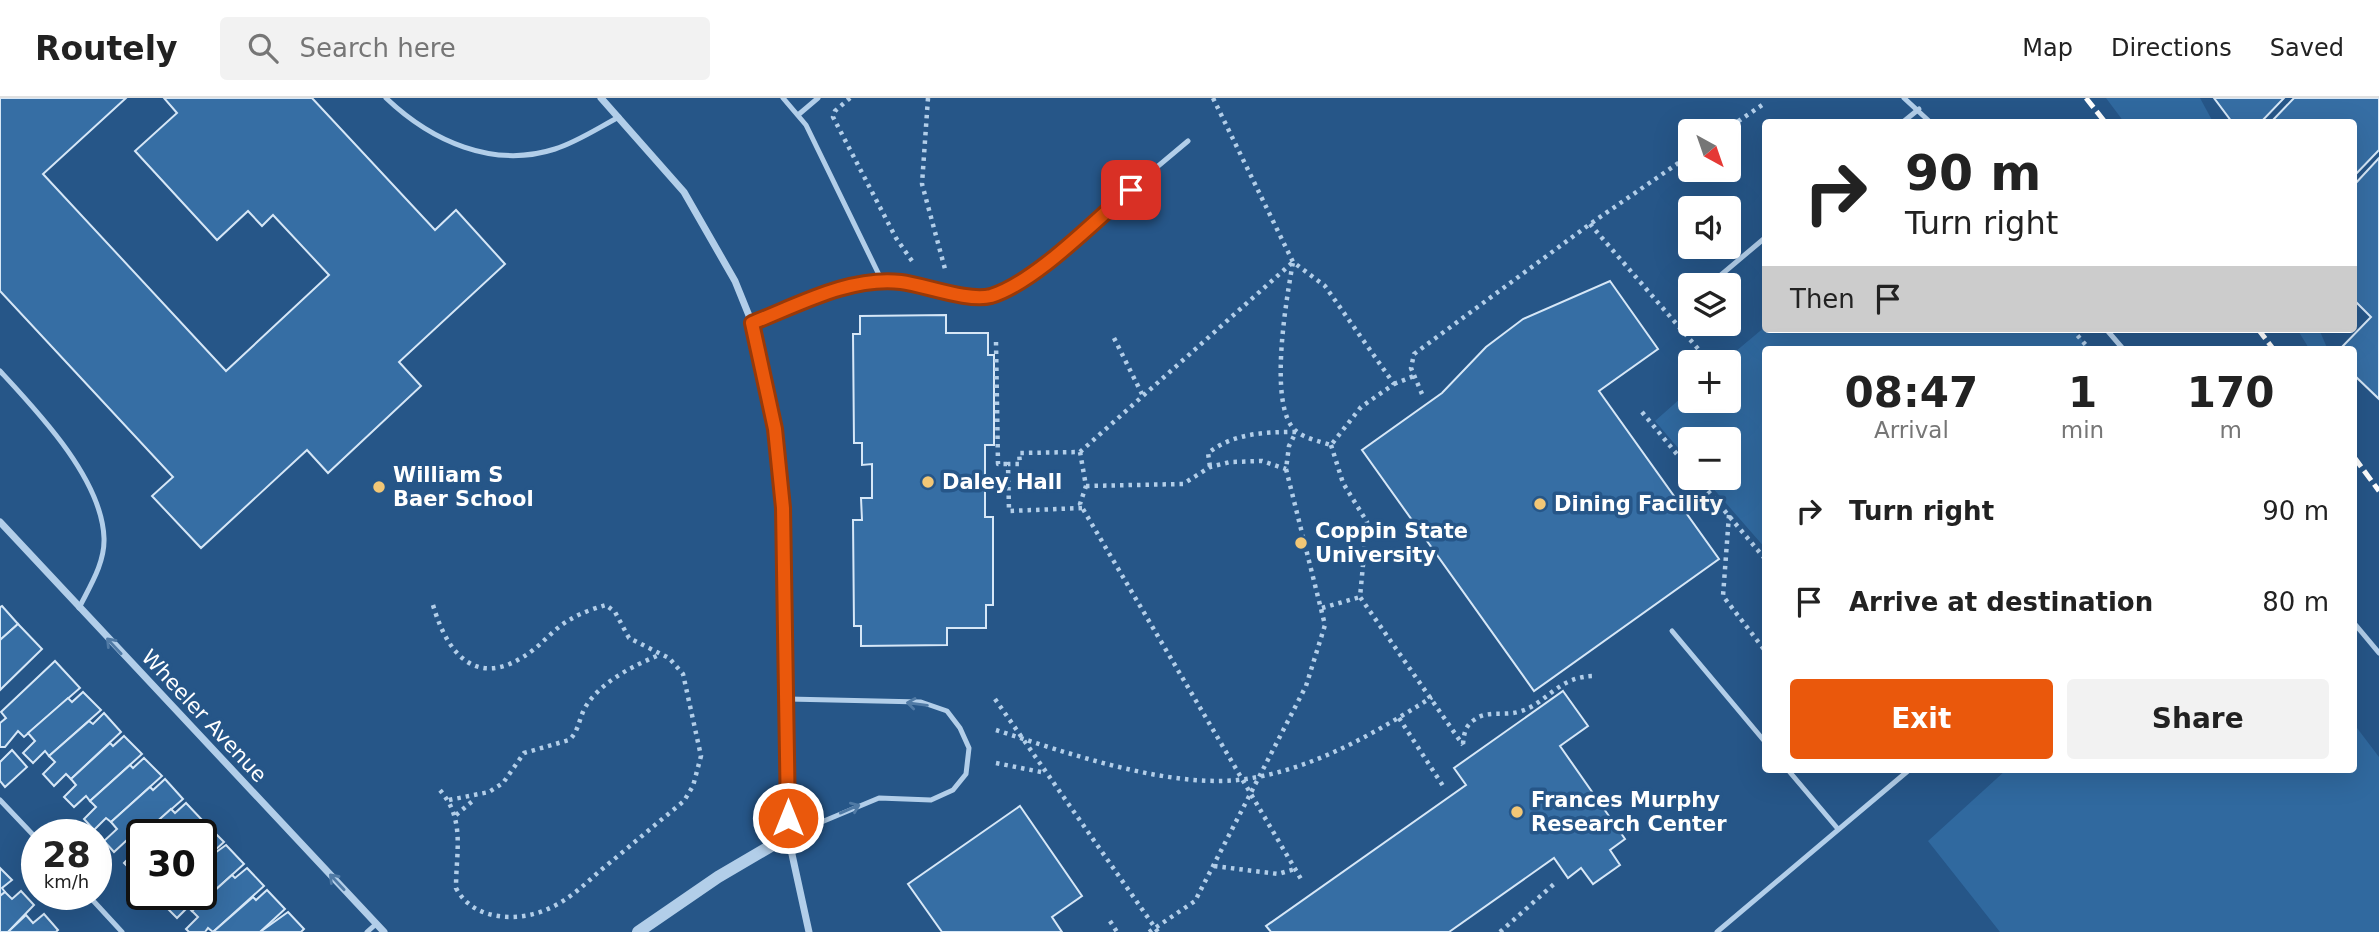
<!DOCTYPE html>
<meta charset="utf-8">
<style>
:root{--surface:#fff;--page:#f2f2f2;--text:#222;--muted:#767676;--line:#e0e0e0;--accent:#ea580c}
body{margin:0;font-family:"DejaVu Sans",sans-serif;background:var(--page);color:var(--text);height:100vh;display:flex;flex-direction:column;font-size:26px;white-space:nowrap}
*{box-sizing:border-box;margin:0}
p{font-size:23px;color:var(--muted)}
.icon{flex:none;width:38px;height:38px;fill:none;stroke:currentColor;stroke-width:2;stroke-linecap:round;stroke-linejoin:round}
.map{position:relative;flex:1;overflow:hidden}
.sheet{position:absolute;left:1762px;top:248px;width:595px;height:427px;display:flex;flex-direction:column;background:var(--surface);border-radius:7px;box-shadow:0 7px 28px #0002}
.sheet>*{flex:none}
.top-card{position:absolute;left:1762px;top:21px;width:595px;height:214px;border-radius:7px;box-shadow:0 7px 28px #0002;background:#fff;color:var(--text);overflow:hidden}
.needle{width:46px;rotate:140deg}
.controls{position:absolute;left:1678px;top:21px;display:grid;gap:14px}
.controls a{display:grid;place-items:center;width:63px;height:63px;border-radius:7px;background:var(--surface);box-shadow:0 7px 28px #0002;font-size:35px}
.speed{position:absolute;left:21px;top:721px;display:flex;gap:14px;font-size:35px;font-weight:700;text-align:center}
.speed>*{display:grid;place-content:center;width:91px;height:91px;border-radius:50%;background:var(--surface);box-shadow:0 7px 28px #0002;line-height:1}
.speed small{font-size:18px;font-weight:400}
.speed .limit{border:4px solid #111;border-radius:10px;background:#fff;color:#111}
.pin{position:absolute;display:grid;place-items:center;width:60px;height:60px;color:#fff;margin:-30px;border-radius:14px;box-shadow:0 4px 10px #0006}
.me{position:absolute;width:77px;margin:-38px;rotate:0deg;stroke-linejoin:round;filter:drop-shadow(0 0 5px #0008)}
.turn{display:flex;align-items:center;gap:24px;height:147px;padding:0 28px;font-size:32px}
.turn .icon{width:91px;height:91px;stroke-width:2.5}
.turn b{display:block;font-size:49px;line-height:60px}
.then{display:flex;align-items:center;height:66px;padding:0 28px;background:#0003;gap:14px;font-size:26px}
.eta{display:flex;justify-content:space-evenly;align-items:center;height:119px;text-align:center}
.eta b{font-size:42px;font-weight:600;line-height:49px}
.action{display:flex;gap:14px;margin-top:auto;padding:14px 28px}
.action a{flex:1;height:80px;border-radius:7px;background:var(--accent);color:#fff;font-size:28px;font-weight:600;line-height:80px;text-align:center}
.action a+a{background:var(--page);color:var(--text)}
ul{padding:0;list-style:none}
li{display:flex;align-items:center;gap:21px;height:91px;padding:0 28px}
li div{flex:1}
li b{display:block;font-size:26px}
li em{font-style:normal}
header{display:flex;align-items:center;gap:42px;box-sizing:border-box;height:98px;padding:0 35px;background:var(--surface);border-bottom:2px solid var(--line)}
header strong{font-size:33px}
nav{display:flex;gap:38px;margin-inline-start:auto;font-size:24px}
.search{width:490px;height:63px;background:var(--page);display:flex;align-items:center;gap:18px;box-sizing:border-box;padding:0 24px;border-radius:7px;color:var(--muted);font-size:26px}
.map>svg:first-child{display:block}
.green{fill:#30699f}
.building{fill:#366ea4;stroke:#d6e7f7;stroke-width:2}
.lines{fill:none;stroke-linecap:round;stroke-linejoin:round}
.path{stroke:#b2cee9;stroke-width:4.5;stroke-dasharray:3.5 5;stroke-linecap:butt}
.service{stroke:#b2cee9;stroke-width:5}
.minor{stroke:#b2cee9;stroke-width:7}
.tertiary{stroke:#b2cee9;stroke-width:12}
.rail{stroke:#fff;stroke-width:5;stroke-dasharray:12 5;stroke-linecap:butt}
.oneway{stroke:#507aa5}
.route-casing{stroke:#983908;stroke-width:18}
.route{stroke:#ea580c;stroke-width:12}
.poi-dot{fill:#f2c776;stroke:#265688;stroke-width:2.5}
.labels{text-anchor:middle;stroke-width:7;stroke-linejoin:round;paint-order:stroke}
.poi-label{font-size:21px;font-weight:bold;fill:#fff;stroke:#265688;text-anchor:start}
.street-label{font-size:21px;fill:#fff;stroke:#265688}
</style>
<header>
<strong>Routely</strong>
<div class="search"><svg class="icon" aria-label="search" viewBox="0 0 24 24"><circle cx="10" cy="10" r="6"/><path d="M15 15l6 6"/></svg>Search here</div>
<nav><a>Map</a><a>Directions</a><a>Saved</a></nav>
</header>
<div class="map">
<svg width="2379" height="834" viewBox="0 0 2379 834">
<rect width="100%" height="100%" fill="#265688"/>
<!-- green -->
<g class="green">
<path d="M2106,0H2200L2213,24H2124Z"/>
<path d="M1766,228V231H2073L2090,252H1766V451L1704,380H1729V341H1690V364L1655,323L1690,292V303H1729V264H1723Z"/>
<path d="M2297,231H2319L2328,252H2310Z"/>
<path d="M2354,626L2379,659V834H2000L1928,743L2006,672H2354Z"/>
</g>
<!-- building -->
<g class="building">
<path d="M0,0H126L43,76L226,273L329,177L273,117L262,128L248,113L217,142L135,53L177,15L164,0H312L435,132L456,112L505,166L399,264L421,288L328,375L307,352L201,450L152,398L173,379L0,193Z"/>
<path d="M2214,0H2284L2261,24H2232Z"/>
<path d="M2294,0H2379V52L2354,78V24H2271Z"/>
<path d="M2379,60V301L2354,277V252H2339L2371,219L2354,202V87Z"/>
<path d="M1610,183L1658,251L1599,293L1719,461L1534,593L1362,352L1442,295L1486,249L1523,221Z"/>
<path d="M946,217V235H988V257H994V347H985V419H993V507H986V530H947V547L861,548V528H854L853,422H862L861,400H872V366L862,367V345H854L853,236H860V218Z"/>
<path d="M2,508L18,526L0,542V509Z"/>
<path d="M18,526L42,551L0,592V542Z"/>
<path d="M55,563L80,590L24,639L18,633L5,649H0V625L6,620L1,614Z"/>
<path d="M1563,593L1588,628L1560,648L1625,741L1610,752L1620,767L1593,786L1581,770L1568,780L1554,760L1449,834H1271L1266,828L1466,687L1454,670Z"/>
<path d="M83,594L101,612L49,658L45,653L33,665L23,655L35,643L28,635L68,600L72,604Z"/>
<path d="M104,615L121,634L71,681L66,676L54,688L43,676L55,664L49,658L89,623L93,626Z"/>
<path d="M124,638L142,656L90,703L86,698L74,709L64,699L76,687L71,681L110,645L113,648Z"/>
<path d="M12,652L27,669L5,689L0,683V664Z"/>
<path d="M144,660L162,678L111,724L106,720L94,732L84,721L96,709L90,703L130,667L133,670Z"/>
<path d="M165,681L183,701L131,747L127,742L114,754L104,743L117,731L111,724L150,689L153,692Z"/>
<path d="M186,705L203,723L188,737H142L171,711L175,715Z"/>
<path d="M1020,708L1082,798L1052,819L1062,834H942L908,786Z"/>
<path d="M76,723L88,735L86,737H61Z"/>
<path d="M206,726L224,744L201,765V737H195Z"/>
<path d="M142,737V770L135,776L124,765L137,752L131,747Z"/>
<path d="M226,747L244,766L192,813L188,809L177,820L166,809L177,796H201V765Z"/>
<path d="M0,770L12,782L2,790L5,794L0,798Z"/>
<path d="M247,770L264,788L213,834L208,830L205,834H189L186,831L198,819L192,813L232,777L235,780Z"/>
<path d="M267,792L285,811L260,834H213L253,799L256,802Z"/>
<path d="M21,793L34,807L8,834H0V798L5,794L12,801Z"/>
<path d="M288,814L304,831L301,834H260Z"/>
<path d="M44,816L58,832L56,834H8L26,817L33,825Z"/>
</g>
<g class="lines">
<!-- path -->
<g class="path">
<path d="M850,0L835,13L833,19L896,140L912,163"/>
<path d="M928,0L922,86L945,171"/>
<path d="M1213,0L1293,164L1325,188L1394,286L1361,309L1331,347C1321,344 1304,340 1296,333C1267,309 1287,198 1293,164"/>
<path d="M1724,33L1765,5"/>
<path d="M1590,126L1706,260"/>
<path d="M2072,231L2090,252"/>
<path d="M1114,240L1142,296"/>
<path d="M996,244L998,366H1008"/>
<path d="M1394,286L1414,278"/>
<path d="M1422,296L1411,270L1414,256L1590,126L1690,57"/>
<path d="M1642,314L1690,372"/>
<path d="M1331,347L1343,385L1367,424L1360,499L1463,647"/>
<path d="M1080,354L1086,388L1080,406L1301,781"/>
<path d="M1697,380L1766,462"/>
<path d="M1086,388L1183,386L1210,369L1230,364L1262,363L1286,371"/>
<path d="M1082,410L1009,413L1008,366H1020L1019,355L1080,354L1293,164"/>
<path d="M1729,417L1723,498L1766,554"/>
<path d="M433,507C449,562 481,592 533,552C546,542 557,528 571,521C581,515 595,510 606,507L615,514L629,540L669,560L683,576L701,658L693,688L684,703C656,726 629,749 601,772C585,786 570,801 550,810C519,825 473,823 456,790C456,752 466,720 438,690"/>
<path d="M1322,510L1360,499"/>
<path d="M995,601L1158,834"/>
<path d="M1399,620L1445,691"/>
<path d="M996,632C1067,655 1177,694 1252,680C1317,669 1377,634 1432,599"/>
<path d="M1463,646C1464,636 1465,628 1474,622C1487,612 1503,618 1518,614C1547,607 1557,577 1597,578"/>
<path d="M996,665L1046,675"/>
<path d="M449,702L489,694L503,685L524,655L569,642C579,634 579,619 586,608C602,583 633,568 659,557"/>
<path d="M456,717L475,701"/>
<path d="M1214,768L1278,776L1295,771"/>
<path d="M1110,823L1117,834"/>
<path d="M1149,834L1195,803L1306,588L1325,527L1286,371L1289,348L1296,334C1264,334 1234,335 1208,355L1210,369"/>
<path d="M1500,834L1554,786"/>
</g>
<!-- service -->
<g class="service">
<path d="M386,0C431,43 493,71 555,51C577,44 598,30 619,19"/>
<path d="M783,0L806,27L883,185"/>
<path d="M1904,0L1930,24"/>
<path d="M798,17L818,0"/>
<path d="M1903,24L1919,11"/>
<path d="M1709,187L1766,139"/>
<path d="M752,225L820,198L862,186L899,184L987,199L1014,189L1188,43"/>
<path d="M2106,231L2124,252"/>
<path d="M0,273C38,314 102,381 104,440C105,465 90,488 79,510"/>
<path d="M2354,525L2379,555"/>
<path d="M1672,533L1766,645"/>
<path d="M788,601L921,604L947,613L960,630L969,650L966,676L953,692L931,702L879,700L788,738"/>
<path d="M1788,672L1838,731"/>
<path d="M0,702L37,741"/>
<path d="M87,796L122,834"/>
<path d="M367,834L376,826"/>
<path d="M1717,834L1909,672"/>
</g>
<!-- minor -->
<g class="minor">
<path d="M601,0L684,94L735,183L752,225L775,331L784,409L788,738L809,834"/>
<path d="M0,424L384,834"/>
</g>
<!-- tertiary -->
<path class="tertiary" d="M638,834L718,779L788,738"/>
<!-- rail -->
<g class="rail">
<path d="M2086,0L2105,24"/>
<path d="M2258,231L2274,252"/>
<path d="M2354,359L2379,393"/>
</g>
</g>
<!-- one-way arrows -->
<defs><path id="oneway-shaft" d="M-6 0H5M1.5-3L5.5 0L1.5 3" fill="none" stroke-width="1.6" stroke-linecap="round" stroke-linejoin="round" transform="scale(1.75)"/></defs>
<g class="oneway">
<use href="#oneway-shaft" transform="translate(114 548) rotate(-133)"/>
<use href="#oneway-shaft" transform="translate(917 606) rotate(-173)"/>
<use href="#oneway-shaft" transform="translate(850 711) rotate(-23)"/>
<use href="#oneway-shaft" transform="translate(337 784) rotate(-133)"/>
</g>
<g class="lines">
<defs>
<path id="route" d="M788,720L783,410L775,331L752,225C798,207 850,178 901,184C925,187 968,204 991,198C1036,184 1094,123 1131,92"/>
</defs>
<!-- route casing -->
<use href="#route" class="route-casing"/>
<!-- route -->
<use href="#route" class="route"/>
</g>
<!-- markers -->
<g class="poi-dot">
<circle cx="928" cy="384" r="7"/>
<circle cx="379" cy="389" r="7"/>
<circle cx="1540" cy="406" r="7"/>
<circle cx="1301" cy="445" r="7"/>
<circle cx="1517" cy="714" r="7"/>
</g>
<g class="labels">
<!-- poi labels -->
<g class="poi-label">
<text x="393" y="384">William S<tspan x="393" dy="24">Baer School</tspan></text>
<text x="942" y="391">Daley Hall</text>
<text x="1554" y="413">Dining Facility</text>
<text x="1315" y="440">Coppin State<tspan x="1315" dy="24">University</tspan></text>
<text x="1531" y="709">Frances Murphy<tspan x="1531" dy="24">Research Center</tspan></text>
</g>
<!-- street labels -->
<g class="street-label">
<text transform="translate(204 618) rotate(47)" y="7">Wheeler Avenue</text>
</g>
</g>
</svg>
<div class="controls">
<a><svg class="needle" viewBox="-14 -14 28 28"><path d="M0-13l5 13h-10z" fill="#e53935"/><path d="M0 13l5-13h-10z" fill="#767676"/></svg></a>
<a><svg class="icon" aria-label="sound" viewBox="0 0 24 24"><path d="M4 9h4l5-4v14l-5-4H4zM17 9q2 3 0 6"/></svg></a>
<a><svg class="icon" aria-label="layers" viewBox="0 0 24 24"><path d="M12 4l9 5-9 5-9-5zM3 14l9 5 9-5"/></svg></a>
<a>+</a>
<a>−</a>
</div>
<div class="speed"><div>28<small>km/h</small></div><div class="limit">30</div></div>
<div class="pin" style="left:1131px;top:92px;background:#d93025"><svg class="icon" aria-label="arrive" viewBox="0 0 24 24"><path d="M6 21V4h12l-3 4 3 4H6"/></svg></div>
<svg class="me" style="left:788px;top:720px" viewBox="-20 -20 40 40"><circle r="17" fill="#ea580c" stroke="#fff" stroke-width="3"/><path d="M0-11L8 9 0 5-8 9z" fill="#fff"/></svg>
<div class="top-card">
<div class="turn"><svg class="icon" aria-label="right" viewBox="0 0 24 24"><path d="M7 20v-9h11M14 6l5 5-5 5"/></svg><div><b>90 m</b>Turn right</div></div>
<div class="then">Then<svg class="icon" aria-label="arrive" viewBox="0 0 24 24"><path d="M6 21V4h12l-3 4 3 4H6"/></svg></div>
</div>
<section class="sheet">
<div class="eta">
<div><b>08:47</b><p>Arrival</p></div>
<div><b>1</b><p>min</p></div>
<div><b>170</b><p>m</p></div>
</div>
<ul>
<li><svg class="icon" aria-label="right" viewBox="0 0 24 24"><path d="M7 20v-9h11M14 6l5 5-5 5"/></svg><div><b>Turn right</b></div><em>90 m</em></li>
<li><svg class="icon" aria-label="arrive" viewBox="0 0 24 24"><path d="M6 21V4h12l-3 4 3 4H6"/></svg><div><b>Arrive at destination</b></div><em>80 m</em></li>
</ul>
<div class="action"><a>Exit</a><a>Share</a></div>
</section>
</div>
